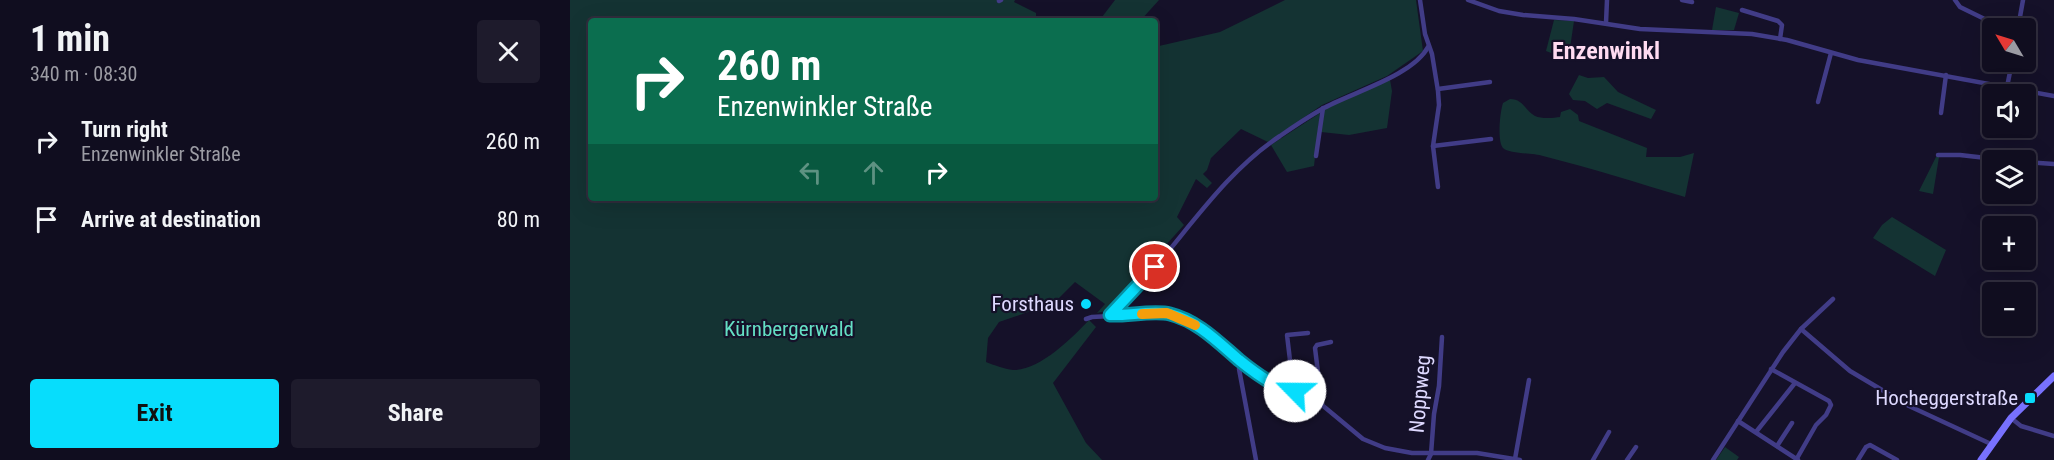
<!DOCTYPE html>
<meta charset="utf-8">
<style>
:root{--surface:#100d1f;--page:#1e1b2c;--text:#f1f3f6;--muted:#9c9ca4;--line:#302d3d;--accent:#07ddfc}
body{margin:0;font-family:"Roboto Condensed",sans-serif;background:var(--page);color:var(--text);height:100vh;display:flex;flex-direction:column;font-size:22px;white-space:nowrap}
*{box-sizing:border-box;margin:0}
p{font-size:20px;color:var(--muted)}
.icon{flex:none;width:33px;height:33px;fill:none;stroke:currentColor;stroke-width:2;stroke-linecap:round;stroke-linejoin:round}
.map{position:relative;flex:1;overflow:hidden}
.details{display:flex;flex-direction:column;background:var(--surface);width:570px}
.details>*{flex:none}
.banner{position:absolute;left:18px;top:18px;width:570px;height:183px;border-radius:6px;box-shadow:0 6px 24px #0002,0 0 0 2px var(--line);background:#0b6e4f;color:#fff;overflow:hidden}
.needle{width:39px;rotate:308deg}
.fabs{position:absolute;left:1412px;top:18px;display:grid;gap:12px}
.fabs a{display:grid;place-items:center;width:54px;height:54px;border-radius:6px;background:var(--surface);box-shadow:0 6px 24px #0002,0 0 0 2px var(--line);font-size:30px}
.pin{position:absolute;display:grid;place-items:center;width:51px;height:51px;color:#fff;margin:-26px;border:3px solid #fff;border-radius:50%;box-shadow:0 2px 6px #0007}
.me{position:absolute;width:66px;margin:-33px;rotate:293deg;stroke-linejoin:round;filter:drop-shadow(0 0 4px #0008)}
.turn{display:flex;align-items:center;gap:21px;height:126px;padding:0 30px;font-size:27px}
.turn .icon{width:78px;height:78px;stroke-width:2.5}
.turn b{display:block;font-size:42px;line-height:51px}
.lanes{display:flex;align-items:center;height:57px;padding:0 30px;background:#0003;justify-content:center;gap:30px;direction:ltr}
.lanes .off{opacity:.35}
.round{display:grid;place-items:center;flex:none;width:63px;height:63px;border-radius:6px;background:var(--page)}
.headline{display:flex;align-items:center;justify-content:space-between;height:102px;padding:0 30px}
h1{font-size:36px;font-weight:700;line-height:45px}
.action{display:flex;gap:12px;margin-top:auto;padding:12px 30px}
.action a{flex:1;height:69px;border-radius:6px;background:var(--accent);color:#111;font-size:24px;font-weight:700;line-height:69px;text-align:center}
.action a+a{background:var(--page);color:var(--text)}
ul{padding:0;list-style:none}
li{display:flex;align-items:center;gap:18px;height:78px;padding:0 30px}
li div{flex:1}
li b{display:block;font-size:22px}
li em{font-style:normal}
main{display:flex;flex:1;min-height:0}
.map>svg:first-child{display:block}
.green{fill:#143333}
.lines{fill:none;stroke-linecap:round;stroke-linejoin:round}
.street{stroke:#413c87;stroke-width:4.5}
.secondary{stroke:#7871fe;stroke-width:7}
.route-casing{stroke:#0590a4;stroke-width:15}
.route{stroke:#07ddfc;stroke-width:10}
.slow{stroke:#f59e0b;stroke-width:10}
.poi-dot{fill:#07ddfc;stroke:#151129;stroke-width:2}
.labels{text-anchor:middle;stroke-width:4.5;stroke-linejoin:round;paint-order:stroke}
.poi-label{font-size:21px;fill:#ded9ff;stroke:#151129;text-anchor:end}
.park-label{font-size:21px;fill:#64dfc4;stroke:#151129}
.street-label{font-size:21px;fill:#ded9ff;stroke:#151129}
.quarter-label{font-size:24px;font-weight:bold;fill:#ffdbf1;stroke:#151129}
</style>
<main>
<section class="details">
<div class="headline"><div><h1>1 min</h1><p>340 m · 08:30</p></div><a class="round"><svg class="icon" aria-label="close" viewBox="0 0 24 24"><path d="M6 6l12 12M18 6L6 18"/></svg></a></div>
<ul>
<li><svg class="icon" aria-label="right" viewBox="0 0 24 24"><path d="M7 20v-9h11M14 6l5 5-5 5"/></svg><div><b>Turn right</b><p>Enzenwinkler Straße</p></div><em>260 m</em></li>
<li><svg class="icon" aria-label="arrive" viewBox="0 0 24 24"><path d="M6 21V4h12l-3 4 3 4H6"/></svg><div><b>Arrive at destination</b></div><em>80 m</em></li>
</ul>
<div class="action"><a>Exit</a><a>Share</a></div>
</section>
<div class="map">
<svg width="1484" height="460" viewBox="0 0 1484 460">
<rect width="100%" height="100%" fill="#151129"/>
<!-- green -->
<g class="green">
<path d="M0,0H445L444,2L466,13V21H21V198H585V45L589,46L650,32L715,0H846L853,51L817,76L752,105L698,142L671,129L641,158L637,170L633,174L642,183L637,188L626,179L607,217L614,225L536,311L527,313L535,304L505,282L484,303L429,322L418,338L416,362C424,365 434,369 443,370C469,371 502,338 519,320L526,327L483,383L516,443L532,460H0Z"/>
<path d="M545,0H589L570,21H529Z"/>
<path d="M1146,7L1169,13L1164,30H1142Z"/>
<path d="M984,20L1004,21L999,55L989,56L976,51Z"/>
<path d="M1009,75L1018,78L1034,77L1048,92L1086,110L1081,119L1037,103L1027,109L1015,101L1003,100L999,94Z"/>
<path d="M820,80L822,91L817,128L779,135L751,132L754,109Z"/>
<path d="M940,99C953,99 955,110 965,116C971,119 984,118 990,117L991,112L1000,109L1008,115L1009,121L1077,148L1076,157H1110L1124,153L1115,197C1068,183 1021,168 973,156C964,153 939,154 933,148C927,141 930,112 933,103Z"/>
<path d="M750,113L744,166L717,172L701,145Z"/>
<path d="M1366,157H1369L1363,194L1349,191Z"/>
<path d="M1322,217L1376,250L1365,276L1303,238L1312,225Z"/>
<path d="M1155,447L1169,457L1167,460H1146Z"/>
</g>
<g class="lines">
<!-- street -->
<g class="street">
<path d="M850,0L855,34L862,54L868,91L869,105L863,146L921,139"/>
<path d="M898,0L929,11L953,15L1004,19L1070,29L1182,34L1217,40L1288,60L1484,96"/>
<path d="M1112,0L1122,2"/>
<path d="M1385,0L1390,7L1433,28"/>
<path d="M429,1L431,0"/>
<path d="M1172,10L1208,21L1212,25L1210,39"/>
<path d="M1036,23L1037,0"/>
<path d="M1448,28L1453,0"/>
<path d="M1437,87L1442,62"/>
<path d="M868,89L920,82"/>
<path d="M1248,102L1261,53"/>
<path d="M1371,113L1376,75"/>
<path d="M863,146L868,187"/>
<path d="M1368,155H1390L1434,160"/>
<path d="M746,156L753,108"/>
<path d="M1455,162L1484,164"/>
<path d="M539,315C555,299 572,283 587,265C625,220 660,169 710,136C723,127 738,117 752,109C780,93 843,76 858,47"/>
<path d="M516,319L522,317L597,313L613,318L638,333L672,362L710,387L752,405L793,439L815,448L842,453H907L950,460"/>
<path d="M1231,329L1280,371L1339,406L1421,444"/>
<path d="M672,362L669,369L686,460"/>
<path d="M1201,369L1259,401L1261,405L1256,415L1246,425L1226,460"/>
<path d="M724,394L717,335L738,333"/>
<path d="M752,405L745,348L747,345L761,342"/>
<path d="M1441,418L1451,426L1484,436"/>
<path d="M1168,421L1228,460"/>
<path d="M1186,432L1225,383"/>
<path d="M1207,446L1222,423"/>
<path d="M945,459L959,380"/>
<path d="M858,460L861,454L864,414L869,386L872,337"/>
<path d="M1023,460L1039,432"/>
<path d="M1057,460L1066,447"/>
<path d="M1143,460L1213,352L1231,329L1263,299"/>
<path d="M1288,460L1296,447L1300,445L1327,460"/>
</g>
<!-- secondary -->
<path class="secondary" d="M1411,460L1441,418L1484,376"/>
</g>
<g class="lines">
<defs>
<path id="route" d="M585,267L540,315C557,316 584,310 600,314C628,321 648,342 669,360C685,373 705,387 724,394L725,391"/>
</defs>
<!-- route casing -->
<use href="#route" class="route-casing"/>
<!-- route -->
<use href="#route" class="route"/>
<!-- slow -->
<path class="slow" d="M572,314L597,313L625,325"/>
</g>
<!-- markers -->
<g class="poi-dot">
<circle cx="516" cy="304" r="6"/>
<rect x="1454" y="392" width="12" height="12" rx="3"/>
</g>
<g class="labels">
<!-- poi labels -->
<g class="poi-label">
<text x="504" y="311">Forsthaus</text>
<text x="1448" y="405">Hocheggerstraße</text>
</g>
<!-- park labels -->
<g class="park-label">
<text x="219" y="336">Kürnbergerwald</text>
</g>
<!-- street labels -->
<g class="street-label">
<text transform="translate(850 394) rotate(-85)" y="7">Noppweg</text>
</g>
<!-- quarter labels -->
<g class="quarter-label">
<text x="1036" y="59">Enzenwinkl</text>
</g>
</g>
</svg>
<div class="fabs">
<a><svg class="needle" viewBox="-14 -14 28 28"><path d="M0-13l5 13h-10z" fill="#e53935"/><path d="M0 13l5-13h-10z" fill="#9c9ca4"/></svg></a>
<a><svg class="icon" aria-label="sound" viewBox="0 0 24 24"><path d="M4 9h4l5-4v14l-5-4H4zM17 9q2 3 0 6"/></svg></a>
<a><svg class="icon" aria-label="layers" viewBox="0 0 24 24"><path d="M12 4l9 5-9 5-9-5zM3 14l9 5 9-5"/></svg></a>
<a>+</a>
<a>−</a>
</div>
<div class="pin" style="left:585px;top:267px;background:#d93025"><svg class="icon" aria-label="arrive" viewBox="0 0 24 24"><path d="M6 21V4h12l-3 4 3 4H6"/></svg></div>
<svg class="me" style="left:725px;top:391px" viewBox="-20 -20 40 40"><circle r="19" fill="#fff"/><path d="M0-13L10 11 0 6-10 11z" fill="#07ddfc"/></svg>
<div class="banner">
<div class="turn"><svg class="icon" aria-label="right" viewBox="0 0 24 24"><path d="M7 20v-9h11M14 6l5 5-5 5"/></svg><div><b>260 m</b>Enzenwinkler Straße</div></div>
<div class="lanes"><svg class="icon off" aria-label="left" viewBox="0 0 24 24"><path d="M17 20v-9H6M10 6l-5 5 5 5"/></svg><svg class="icon off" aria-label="ahead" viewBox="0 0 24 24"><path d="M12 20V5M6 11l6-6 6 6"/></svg><svg class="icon" aria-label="right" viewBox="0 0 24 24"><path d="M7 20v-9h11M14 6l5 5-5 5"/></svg></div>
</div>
</div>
</main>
